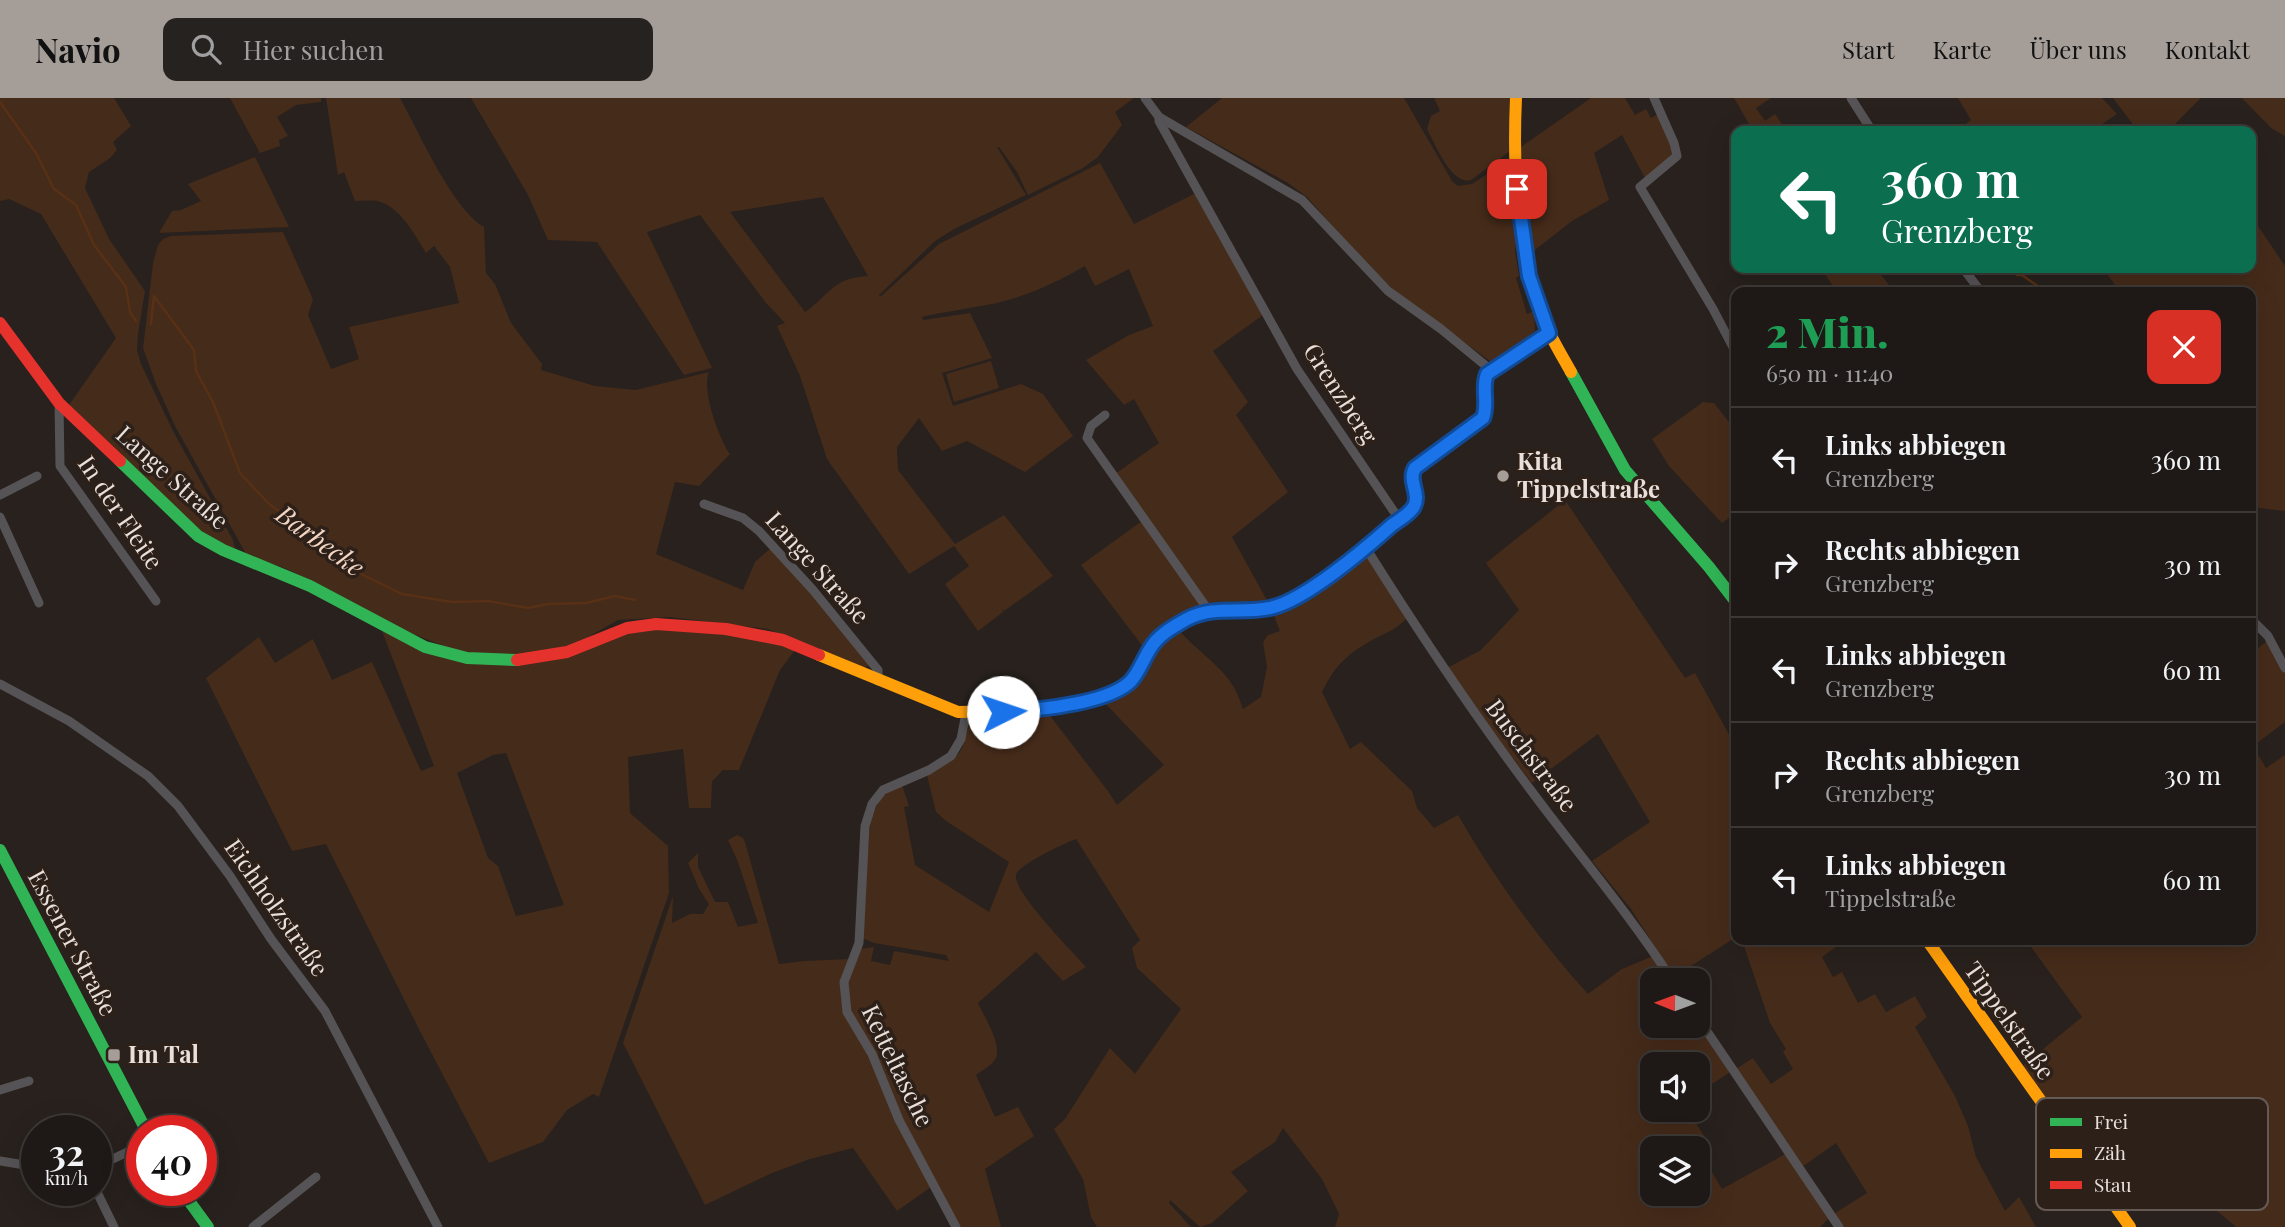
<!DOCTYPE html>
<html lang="de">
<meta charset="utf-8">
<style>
:root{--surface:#1e1916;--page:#26221f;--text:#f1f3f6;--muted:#a1a0a1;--line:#3c3835;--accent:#a59d98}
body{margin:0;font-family:"Playfair Display",serif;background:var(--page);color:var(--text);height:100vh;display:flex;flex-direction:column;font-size:26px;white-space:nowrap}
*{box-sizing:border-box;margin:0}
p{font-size:23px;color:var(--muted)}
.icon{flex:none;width:38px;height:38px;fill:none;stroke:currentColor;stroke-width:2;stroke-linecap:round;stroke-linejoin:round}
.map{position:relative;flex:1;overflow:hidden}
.side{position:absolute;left:1731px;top:189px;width:525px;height:658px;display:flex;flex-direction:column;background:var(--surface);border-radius:14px;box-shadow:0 7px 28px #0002,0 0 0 2px var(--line)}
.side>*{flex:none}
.hud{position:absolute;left:1731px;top:28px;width:525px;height:147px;border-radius:14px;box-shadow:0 7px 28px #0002,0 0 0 2px var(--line);background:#0b6e4f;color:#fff;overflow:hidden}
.needle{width:46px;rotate:271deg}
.fabs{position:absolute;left:1640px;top:870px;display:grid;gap:14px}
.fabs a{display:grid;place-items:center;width:70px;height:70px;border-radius:14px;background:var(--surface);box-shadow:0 7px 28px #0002,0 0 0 2px var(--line);font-size:35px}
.speed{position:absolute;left:21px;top:1017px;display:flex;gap:14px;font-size:35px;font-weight:700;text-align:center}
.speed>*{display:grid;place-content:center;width:91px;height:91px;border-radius:50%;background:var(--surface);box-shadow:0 7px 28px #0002,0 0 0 2px var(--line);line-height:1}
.speed small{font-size:18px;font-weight:400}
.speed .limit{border:10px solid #d22;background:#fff;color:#111}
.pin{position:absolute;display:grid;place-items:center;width:60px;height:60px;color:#fff;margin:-30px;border-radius:14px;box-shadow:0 4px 10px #0006}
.me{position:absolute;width:77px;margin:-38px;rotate:86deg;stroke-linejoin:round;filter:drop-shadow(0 0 5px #0008)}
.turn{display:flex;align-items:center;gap:24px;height:147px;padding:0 35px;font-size:32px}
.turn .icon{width:91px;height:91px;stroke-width:2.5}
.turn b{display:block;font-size:49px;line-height:60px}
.round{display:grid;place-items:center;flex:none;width:74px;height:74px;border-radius:14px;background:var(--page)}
.head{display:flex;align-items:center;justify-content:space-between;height:119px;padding:0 35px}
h1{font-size:42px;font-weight:800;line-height:52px;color:#1e9e55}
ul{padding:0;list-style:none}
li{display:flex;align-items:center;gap:21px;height:105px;padding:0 35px;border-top:2px solid var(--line)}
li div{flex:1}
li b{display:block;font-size:26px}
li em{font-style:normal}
header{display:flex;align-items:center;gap:42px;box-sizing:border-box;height:98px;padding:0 35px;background:var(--accent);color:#111}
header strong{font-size:33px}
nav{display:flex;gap:38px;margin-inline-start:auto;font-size:24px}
.search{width:490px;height:63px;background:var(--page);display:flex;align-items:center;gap:18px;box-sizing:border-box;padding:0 24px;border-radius:14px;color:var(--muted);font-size:26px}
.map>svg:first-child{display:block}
.green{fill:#452b1a;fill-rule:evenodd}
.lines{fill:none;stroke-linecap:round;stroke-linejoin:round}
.stream{stroke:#583015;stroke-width:2.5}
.street{stroke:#555355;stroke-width:9}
.fast{stroke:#30b455;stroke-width:12}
.slow{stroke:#ff9f0a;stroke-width:12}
.jam{stroke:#e5322d;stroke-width:12}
.route-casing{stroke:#114b97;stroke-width:18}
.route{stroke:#1a73e8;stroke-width:12}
.poi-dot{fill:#a59d98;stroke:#2c2019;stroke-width:2.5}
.labels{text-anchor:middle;stroke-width:7;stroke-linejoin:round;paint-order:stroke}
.street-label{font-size:24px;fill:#e9e0db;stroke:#2c2019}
.poi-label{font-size:24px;font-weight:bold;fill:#e9e0db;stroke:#2c2019;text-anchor:start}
.water-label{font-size:26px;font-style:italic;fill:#f4d6c4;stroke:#2c2019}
.key{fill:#2c2019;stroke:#655a53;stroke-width:2}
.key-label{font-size:19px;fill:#e9e0db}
</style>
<header>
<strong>Navio</strong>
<div class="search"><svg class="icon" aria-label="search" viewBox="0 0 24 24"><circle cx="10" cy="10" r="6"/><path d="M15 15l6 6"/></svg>Hier suchen</div>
<nav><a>Start</a><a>Karte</a><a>Über uns</a><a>Kontakt</a></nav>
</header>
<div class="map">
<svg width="2285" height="1129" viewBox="0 0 2285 1129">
<rect width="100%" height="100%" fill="#28211d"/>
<!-- green -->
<g class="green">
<path d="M0,0H114L131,28L113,44L117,52L110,60L89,74L85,90L109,141L145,193L138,236L137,252L141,266L173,333L233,442L235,451L215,442L196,429L69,307L116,240L41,116L9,101L0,103Z"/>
<path d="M230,0H321V4L296,7L277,19L288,38L279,42L280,48L260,55Z"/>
<path d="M326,0H400C419,34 452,110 484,129L486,175L495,186L511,225L542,266L541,272L595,288L636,292L709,274C701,291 719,341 730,356L699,388L675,384L656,456L743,492L755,464L772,449L870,567L864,570L768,531L670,519L618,522L569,550L522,557L480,556L454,552L398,530L323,488L284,470L246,456L175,328L156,286L143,250L153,165L158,147L163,141L171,138L283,134L313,201L308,217L331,271L359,261L349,229L459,205L450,169L434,148L426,155C415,137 400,108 377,103C370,102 362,103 355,103L344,74L338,77Z"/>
<path d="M471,0H1134L1115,14L1122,27L1098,59L1083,70L1028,97L1017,74L999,49H997L1026,97L956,130L935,143L879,197L880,199L939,146L1100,65L1134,126L1196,95L1263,217L1213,253L1248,304L1236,317L1288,394L1232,439L1269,506L1209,507L1115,376L1159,345L1134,301L1124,307L1086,262L1129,237L1153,228L1129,171L1095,188L1085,168C1056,185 1021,201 987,207C965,211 943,214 921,219L924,222L970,215L992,260L942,275L953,308L1021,286L1043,296L1073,338L1025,374L967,343L942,353L919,320L897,349L898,372L955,446L1004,417L1053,478L1004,513L1002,511L1003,514L978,533L945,486L969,468L954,448L909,476L827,361L800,278L777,228L785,225L766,205L700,117L647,134L712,270L684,277L597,144L548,142L528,97ZM823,99L868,178C832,180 831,196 805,214L730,114Z"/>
<path d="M1222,0H1404L1452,83L1458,88L1472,86L1510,61L1518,130L1515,153L1519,178L1516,180L1527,216L1534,213L1535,233L1516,248L1490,263L1399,197L1356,155L1307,99L1288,85L1186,29Z"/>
<path d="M1434,0H1513L1510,53L1471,82C1452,88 1435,46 1427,31L1431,18L1440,13Z"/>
<path d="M1591,0H1625L1635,17L1646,11L1651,20L1658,16L1669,39L1672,57L1645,80L1622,37L1594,55L1609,102L1572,123L1531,155L1518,51Z"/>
<path d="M1734,0H1771L1756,10L1765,23L1775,16L1787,33H1753Z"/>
<path d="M1958,0H2102L2117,16L2092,33H1956L1971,22Z"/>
<path d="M2113,0H2201L2168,33H2138Z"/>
<path d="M2242,0H2285V38L2271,30Z"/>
<path d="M255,59L289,129L159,135L172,113L181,112L201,103L188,86Z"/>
<path d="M2251,121L2258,128L2285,168V413L2251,409L2250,194H2120L2103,170H2250Z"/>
<path d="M1821,170H1876L1894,194H1837Z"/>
<path d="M991,263L999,290L954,304L946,276Z"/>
<path d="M1703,304L1714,305L1736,333V415L1722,425L1669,368L1652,341Z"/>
<path d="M1565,402L1685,580L1695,575L1736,649V839L1674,879L1631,811L1592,763L1650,724L1598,636L1532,685L1476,612L1447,570L1481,552L1519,512L1486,465Z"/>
<path d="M1142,423L1202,509L1158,535L1144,550L1081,467Z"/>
<path d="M1364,456L1368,457L1408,519C1397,531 1390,533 1376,540C1348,555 1336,566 1322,594L1350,651L1361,644L1412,693L1417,710L1434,730L1458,717C1495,781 1539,842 1588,896L1622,871L1653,858L1669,882H1652V928H1698V925L1732,973L1698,995V966H1652V1012H1687L1707,1042L1697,1050H1652V1096H1698V1051L1722,1091L1787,1055L1829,1120L1820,1129H1335L1339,1116L1322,1081L1283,1030L1275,1044L1231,1074L1248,1093L1212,1125L1200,1129L1170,1102L1169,1105L1191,1129H1097L1091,1119L1083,1081L1054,1031L1065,1021L1110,950L1135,976L1181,911L1137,870L1132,850L1140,842L1076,741C1065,745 1018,767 1016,777C1013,794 1073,854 1086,869L1063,883L1036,854L978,905C984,918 1005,951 994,963C989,969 981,973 976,977L995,1019L1018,1009L1034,1038L985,1071L1001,1129H957L852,921L845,887L859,851L874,849L871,863L890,867L894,853L949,863L946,857L874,845L862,840L870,723C877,706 883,693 902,687L909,708L904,709L915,767L989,814L1009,764L946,723L936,714L927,677C939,670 956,663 962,650C967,639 967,628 974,619L1047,614L1108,693L1117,707L1164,667L1102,602L1178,531C1196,553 1225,569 1237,595C1239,600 1241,606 1243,611L1261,599L1267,569L1263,544L1268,537L1280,533L1273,515Z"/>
<path d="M680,530L767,540L795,552L780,572L739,672H723L712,683L711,710H689L683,651L628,659L630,715L668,748L669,795L599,999L593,996L567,1012L543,1044L489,1065L422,937L326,746L292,753L206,580L259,539L275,565L313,541L332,582L372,564L421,673L434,668L382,533L444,560L480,565L517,566L627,533ZM506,655L564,807L516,818L498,768L488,760L457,675L493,657Z"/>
<path d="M2267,543L2285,575V624L2253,648L2266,670L2285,657V1129H2236L2137,1045L2092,1068L2020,970L2082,919L2026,842H2250L2251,556Z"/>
<path d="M737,737L743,740L745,744L779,866L804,863L850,861L846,914L870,955L931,1089L897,1113L853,1050L810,1061L772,1075L705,1107L623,945L673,798L672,825L690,816H703L709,806L699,791L688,765L698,755V769L715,804H728L738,829L758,825L738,764L728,742Z"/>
<path d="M1742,842H1831L1836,849L1822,859L1833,879L1842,874L1858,905L1875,896L1886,914L1915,898L1927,919L1915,929L1955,998L1968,1028L1976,1059L2005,1113L2019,1099L2036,1129H1841L1832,1117L1867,1095L1836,1045L1802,1069L1736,971L1753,960L1771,986L1793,971L1783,954L1786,951L1770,925Z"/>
</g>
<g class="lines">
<!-- stream -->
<g class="stream">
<path d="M0,4L36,55L54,91L76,107L94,147L126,189L130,214L136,223"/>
<path d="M2012,173L2017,177H2022L2046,194"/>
<path d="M151,226L154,198L194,252L196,273L213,304L240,375L268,405L363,477L402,496L452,504L488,503L528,510L548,506L586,505L615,498L635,502"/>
</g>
<!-- street -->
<g class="street">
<path d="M1145,0L1159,19L1302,102L1388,193L1441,231L1491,272"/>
<path d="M1654,0L1674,45L1677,58L1640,89L1713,211L1736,255"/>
<path d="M1851,0L1872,33"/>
<path d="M1159,19V23L1297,271L1399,421"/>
<path d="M1963,170L1981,194"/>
<path d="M59,305L60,368L156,503"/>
<path d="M1105,317L1091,328L1087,340L1209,513"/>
<path d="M0,397L37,378"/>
<path d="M704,406L743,420L759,433L813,492L878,572V583"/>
<path d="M0,419L39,505"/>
<path d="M1366,450C1423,541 1483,630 1548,715C1590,770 1634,823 1672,882"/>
<path d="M2250,520L2268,538L2285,570"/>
<path d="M0,586L69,623L148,678L178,708L230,778L271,841L325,913L438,1129"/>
<path d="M1698,920L1839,1129"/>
<path d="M0,992L29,983"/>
<path d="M0,1063L37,1069"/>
<path d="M96,1069L142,1047"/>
<path d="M96,1092L114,1129"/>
<path d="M253,1129L316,1079"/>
<path d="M956,1129L899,1022L872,956L847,914L844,884L859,845L865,728L872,706L883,692L929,672L951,658L961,641L966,615"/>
</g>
<!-- fast -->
<g class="fast">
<path d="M1571,274L1625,372L1709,469L1736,504"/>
<path d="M120,363L198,438L223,452L310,488L425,549L467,560L517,562"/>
<path d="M1114,594C1136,587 1141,562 1154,545C1163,533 1180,525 1193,519C1218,506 1246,516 1272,510C1302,503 1402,428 1416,402L1411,381L1415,370L1483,320L1487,276L1549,235"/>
<path d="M0,752L146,1032"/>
<path d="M181,1092L208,1129"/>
</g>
<!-- slow -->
<g class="slow">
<path d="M1516,0C1513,66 1516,138 1536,202C1544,228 1558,251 1571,274"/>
<path d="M819,557L958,614L1017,613L1068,607L1114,594"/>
<path d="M1927,842L2130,1129"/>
</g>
<!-- jam -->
<g class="jam">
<path d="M0,225L59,305L120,363"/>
<path d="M517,562L567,554L627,530L656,526L726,531L783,542L819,557"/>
</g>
</g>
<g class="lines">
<defs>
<path id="route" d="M1003,614C1035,612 1108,606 1131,583C1139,574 1143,562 1150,551C1158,537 1173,529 1187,521C1214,507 1241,516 1270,510C1304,503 1365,451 1392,427C1399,422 1408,417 1413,410C1422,397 1407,383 1415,370L1483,320C1489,305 1481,291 1487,276L1549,235L1529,178L1517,91"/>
</defs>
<!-- route casing -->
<use href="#route" class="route-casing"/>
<!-- route -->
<use href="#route" class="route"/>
</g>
<!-- markers -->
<g class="poi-dot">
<circle cx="1503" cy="378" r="7"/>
<rect x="107" y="950" width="14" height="14" rx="3.5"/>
</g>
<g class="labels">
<!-- street labels -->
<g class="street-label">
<text transform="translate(1340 296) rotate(57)" y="8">Grenzberg</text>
<text transform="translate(172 380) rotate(42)" y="8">Lange Straße</text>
<text transform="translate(120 415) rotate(56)" y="8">In der Fleite</text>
<text transform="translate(817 470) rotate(48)" y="8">Lange Straße</text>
<text transform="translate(1531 658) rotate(53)" y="8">Buschstraße</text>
<text transform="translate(276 810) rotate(55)" y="8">Eichholzstraße</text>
<text transform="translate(72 845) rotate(62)" y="8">Essener Straße</text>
<text transform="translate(2009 923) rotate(55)" y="8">Tippelstraße</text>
<text transform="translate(897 968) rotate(64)" y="8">Ketteltasche</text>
</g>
<!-- poi labels -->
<g class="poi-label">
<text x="1517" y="372">Kita<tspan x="1517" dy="28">Tippelstraße</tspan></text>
<text x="128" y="965">Im Tal</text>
</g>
<!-- water labels -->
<g class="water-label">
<text transform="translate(320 443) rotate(36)" y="9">Barbecke</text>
</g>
</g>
<!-- legend -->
<rect x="2036" y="1000" width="232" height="112" rx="10" class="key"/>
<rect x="2050" y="1020" width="32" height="8" fill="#30b455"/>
<rect x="2050" y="1051" width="32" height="9" fill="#ff9f0a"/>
<rect x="2050" y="1083" width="32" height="8" fill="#e5322d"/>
<g class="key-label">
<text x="2094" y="1031">Frei</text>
<text x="2094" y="1062">Zäh</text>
<text x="2094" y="1094">Stau</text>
</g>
</svg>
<div class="fabs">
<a><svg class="needle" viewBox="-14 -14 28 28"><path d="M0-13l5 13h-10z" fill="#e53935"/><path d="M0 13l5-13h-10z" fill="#a1a0a1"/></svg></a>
<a><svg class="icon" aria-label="sound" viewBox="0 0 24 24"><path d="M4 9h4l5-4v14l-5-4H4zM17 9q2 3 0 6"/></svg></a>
<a><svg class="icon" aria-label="layers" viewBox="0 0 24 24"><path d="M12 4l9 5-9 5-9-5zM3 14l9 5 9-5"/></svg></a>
</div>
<div class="speed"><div>32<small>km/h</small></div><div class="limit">40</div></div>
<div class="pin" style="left:1517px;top:91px;background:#d93025"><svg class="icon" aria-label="arrive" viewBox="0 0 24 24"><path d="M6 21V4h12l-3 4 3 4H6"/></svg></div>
<svg class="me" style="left:1003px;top:614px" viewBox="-20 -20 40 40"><circle r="19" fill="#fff"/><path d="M0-13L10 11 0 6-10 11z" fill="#1a73e8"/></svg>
<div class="hud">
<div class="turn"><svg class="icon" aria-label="left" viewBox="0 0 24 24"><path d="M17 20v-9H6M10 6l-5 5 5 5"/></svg><div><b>360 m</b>Grenzberg</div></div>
</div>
<section class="side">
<div class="head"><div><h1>2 Min.</h1><p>650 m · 11:40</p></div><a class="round" style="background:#d93025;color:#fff"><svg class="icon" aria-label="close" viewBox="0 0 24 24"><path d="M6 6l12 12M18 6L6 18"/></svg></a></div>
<ul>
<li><svg class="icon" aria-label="left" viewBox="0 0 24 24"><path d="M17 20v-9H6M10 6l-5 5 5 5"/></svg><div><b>Links abbiegen</b><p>Grenzberg</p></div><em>360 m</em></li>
<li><svg class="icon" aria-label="right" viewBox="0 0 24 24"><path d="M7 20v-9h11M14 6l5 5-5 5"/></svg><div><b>Rechts abbiegen</b><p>Grenzberg</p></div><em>30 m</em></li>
<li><svg class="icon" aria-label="left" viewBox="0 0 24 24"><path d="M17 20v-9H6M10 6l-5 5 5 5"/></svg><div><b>Links abbiegen</b><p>Grenzberg</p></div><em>60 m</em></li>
<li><svg class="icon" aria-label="right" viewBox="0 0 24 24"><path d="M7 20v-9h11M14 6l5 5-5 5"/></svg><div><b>Rechts abbiegen</b><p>Grenzberg</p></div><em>30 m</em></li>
<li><svg class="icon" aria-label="left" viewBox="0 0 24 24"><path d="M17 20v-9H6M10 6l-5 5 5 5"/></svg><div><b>Links abbiegen</b><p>Tippelstraße</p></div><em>60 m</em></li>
</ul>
</section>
</div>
